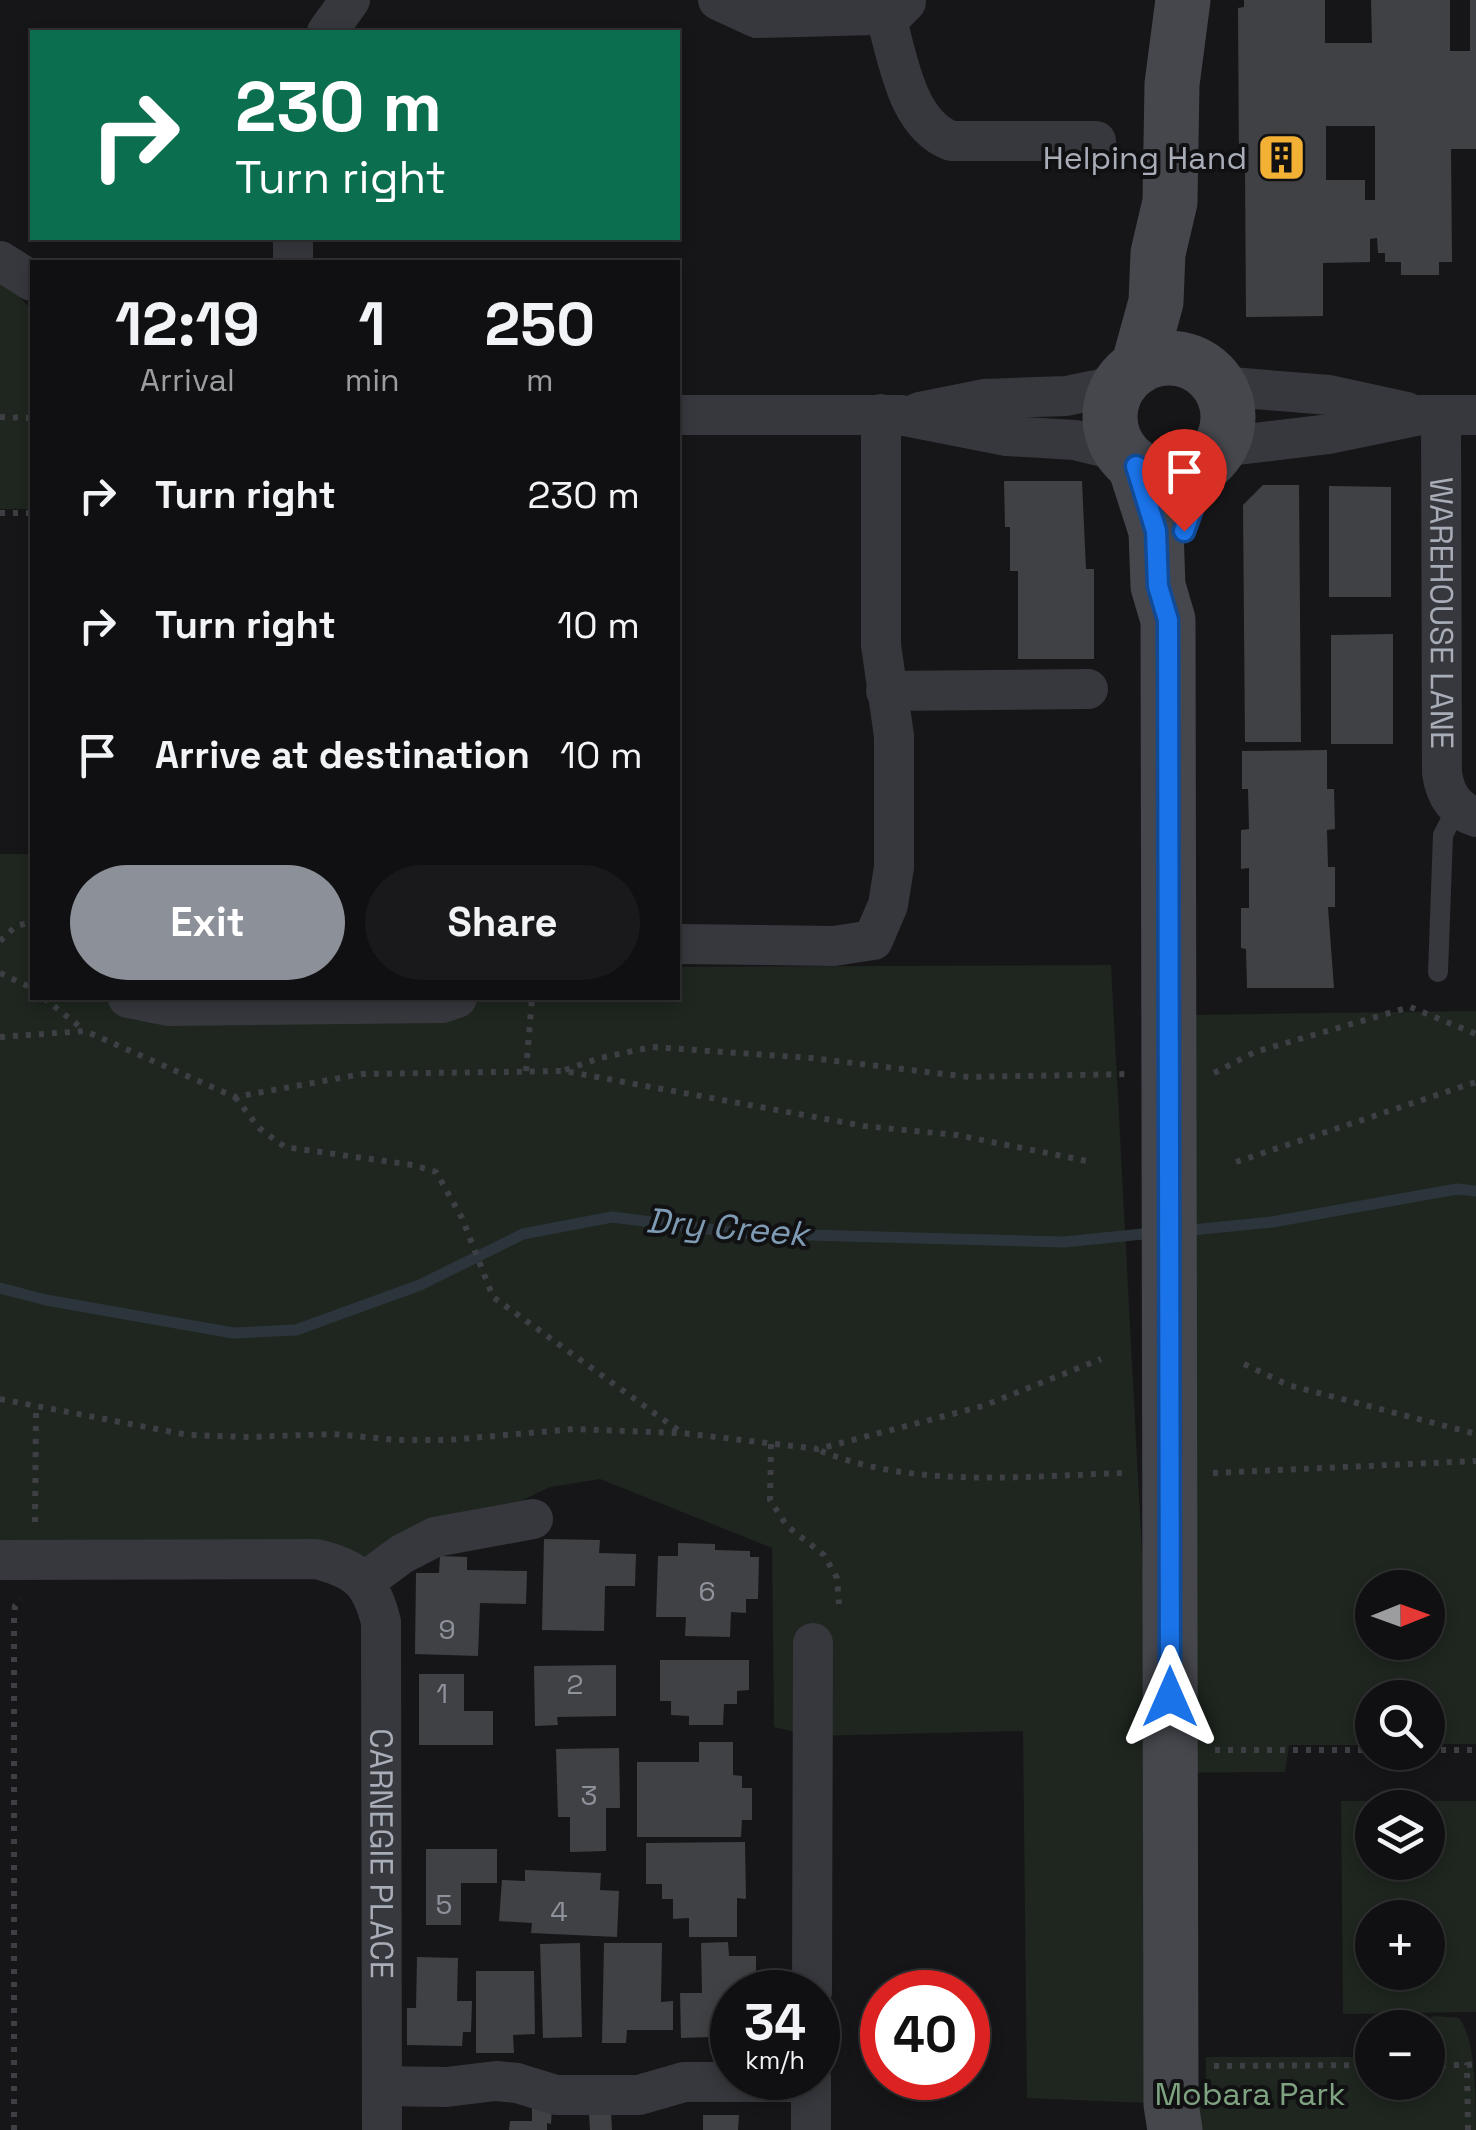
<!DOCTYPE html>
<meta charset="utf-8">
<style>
:root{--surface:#101012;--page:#19191b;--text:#f1f3f6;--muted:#9c9d9f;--line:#303032;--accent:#8c9099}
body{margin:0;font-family:"Space Grotesk",sans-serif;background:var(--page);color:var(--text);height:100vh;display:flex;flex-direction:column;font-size:38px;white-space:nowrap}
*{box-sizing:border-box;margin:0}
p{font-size:32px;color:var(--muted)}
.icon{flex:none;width:55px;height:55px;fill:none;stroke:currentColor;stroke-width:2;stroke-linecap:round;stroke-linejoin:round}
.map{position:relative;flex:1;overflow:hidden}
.details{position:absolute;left:30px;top:260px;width:650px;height:740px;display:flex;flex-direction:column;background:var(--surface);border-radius:0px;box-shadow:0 5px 15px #0003,0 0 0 2px var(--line)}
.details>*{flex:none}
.guide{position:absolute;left:30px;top:30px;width:650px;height:210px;border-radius:0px;box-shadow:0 5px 15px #0003,0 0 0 2px var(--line);background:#0b6e4f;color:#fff;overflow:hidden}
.needle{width:65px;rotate:89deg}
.controls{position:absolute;left:1355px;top:1570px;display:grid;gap:20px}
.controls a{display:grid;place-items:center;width:90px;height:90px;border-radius:50%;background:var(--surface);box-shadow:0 5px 15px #0003,0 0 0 2px var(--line);font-size:50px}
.speed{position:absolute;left:710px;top:1970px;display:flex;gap:20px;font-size:50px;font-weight:700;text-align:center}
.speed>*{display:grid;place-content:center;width:130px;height:130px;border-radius:50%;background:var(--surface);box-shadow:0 5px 15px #0003,0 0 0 2px var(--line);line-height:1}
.speed small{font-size:25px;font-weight:400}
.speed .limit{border:15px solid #d22;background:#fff;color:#111}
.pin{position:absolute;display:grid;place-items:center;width:85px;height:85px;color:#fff;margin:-102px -42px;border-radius:50% 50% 50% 0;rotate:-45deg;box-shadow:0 0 10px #0007}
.pin .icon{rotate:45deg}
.me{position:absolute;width:110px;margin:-55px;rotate:0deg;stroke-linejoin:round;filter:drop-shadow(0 0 8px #0008)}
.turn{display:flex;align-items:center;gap:35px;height:210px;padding:0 40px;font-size:45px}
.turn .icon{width:130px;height:130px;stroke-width:2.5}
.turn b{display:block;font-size:70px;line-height:85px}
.eta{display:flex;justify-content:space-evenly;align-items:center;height:170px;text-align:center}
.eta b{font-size:60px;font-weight:700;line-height:70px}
.primary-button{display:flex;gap:20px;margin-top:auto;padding:20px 40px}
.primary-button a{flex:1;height:115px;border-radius:60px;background:var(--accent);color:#fff;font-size:40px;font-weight:700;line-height:115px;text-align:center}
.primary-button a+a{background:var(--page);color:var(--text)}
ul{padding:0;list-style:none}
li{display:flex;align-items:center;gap:30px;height:130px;padding:0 40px}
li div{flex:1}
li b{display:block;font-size:38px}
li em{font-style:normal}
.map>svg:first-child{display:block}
.green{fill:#1e261f;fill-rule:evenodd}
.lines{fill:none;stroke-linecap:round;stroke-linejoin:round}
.stream{stroke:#2c353c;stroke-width:11}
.building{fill:#404145;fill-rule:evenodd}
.path{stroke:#3d3f44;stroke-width:6;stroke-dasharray:5 8;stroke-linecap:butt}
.lane{stroke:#37383d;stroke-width:20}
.street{stroke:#37383d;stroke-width:40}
.secondary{stroke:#45474d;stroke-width:55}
.route-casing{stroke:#114b97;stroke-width:25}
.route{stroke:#1a73e8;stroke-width:18}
.labels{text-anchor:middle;stroke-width:8;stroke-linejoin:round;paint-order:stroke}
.number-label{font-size:28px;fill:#8e929b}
.poi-label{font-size:32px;fill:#a8adb8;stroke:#111113;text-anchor:end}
.street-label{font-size:32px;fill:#a8adb8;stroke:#111113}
.park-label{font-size:32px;fill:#7fa381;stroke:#111113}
.water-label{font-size:35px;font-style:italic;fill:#7f9bb3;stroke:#111113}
</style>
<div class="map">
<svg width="1476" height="2130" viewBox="0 0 1476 2130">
<rect width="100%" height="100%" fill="#161618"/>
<!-- green -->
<g class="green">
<path d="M0,284L13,289L32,311V509H0Z"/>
<path d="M0,854H32V998H678V967L1111,965L1171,2104L1027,2098L1023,1731L812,1736L774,1727L772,1548L600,1479L550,1487L360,1578L0,1547Z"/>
<path d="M1476,1011V1744H1428V1698H1372V1745H1289L1285,1772L1170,1773L1189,1015ZM1372,1588H1428V1642H1372Z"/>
<path d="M1341,1801H1476V2012L1343,2014ZM1372,1808H1428V1862H1372ZM1372,1918H1428V1972H1372Z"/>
<path d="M1434,2016L1459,2018C1476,2039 1476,2100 1476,2130H1194V2090L1206,2089V2057H1372V2082H1428V2028L1422,2027L1426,2020Z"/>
</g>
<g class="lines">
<!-- stream -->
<g class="stream">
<path d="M1182,1231L1272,1222L1457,1189L1476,1191"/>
<path d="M0,1288L46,1300L233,1333L296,1330L420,1285L523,1234L612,1217L739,1233L1064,1242L1153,1233"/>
</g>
</g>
<!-- building -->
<g class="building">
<path d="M1244,0H1325V43H1372L1371,0H1450V51H1470V0H1476V149H1451L1452,262H1439V275H1401V262H1385V253H1378L1377,238L1370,239V262L1323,263V316L1246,317L1245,167L1239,168L1238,8L1244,7ZM1326,126H1375V200H1365V180H1326Z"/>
<path d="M1004,481H1082L1086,569H1094V659H1018V571H1010V527H1005Z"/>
<path d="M1263,485H1299L1301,742H1245L1243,505Z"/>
<path d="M1329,486L1391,487V597H1329Z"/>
<path d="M1393,634V744H1331V635Z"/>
<path d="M1327,750V789H1334L1335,829L1327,830L1328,867H1335V907H1328L1334,988H1247L1246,949L1241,948V908H1249V868L1241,869V830L1249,829L1248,789H1242V751Z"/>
<path d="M544,1539L600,1540L599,1553L636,1554L635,1586H605L604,1631L542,1630Z"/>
<path d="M678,1543L715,1544V1550L750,1551V1557H759L758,1599H746V1613L731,1612L730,1637L685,1636L686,1617H656L658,1556H678Z"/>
<path d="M440,1556L467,1557V1570L527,1571L526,1604L480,1603L478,1656L415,1654L416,1573H439Z"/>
<path d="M660,1660H749V1690L737,1691V1704H724L723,1725H689V1716L671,1715V1701H660Z"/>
<path d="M616,1665V1716L557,1717L558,1725L535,1726L534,1666Z"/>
<path d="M419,1674H464V1711H493V1745H419Z"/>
<path d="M699,1742H733V1775L742,1776V1788H752V1820H742L741,1837H637V1762H699Z"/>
<path d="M619,1748L620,1808H606V1851L570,1852V1817H558L556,1749Z"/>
<path d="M745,1842L746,1899L737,1898V1937H689V1918L673,1919V1899H662V1884H646V1843Z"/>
<path d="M426,1849H497V1883H461V1925H426Z"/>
<path d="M525,1870L601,1873L600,1890L619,1891L617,1937L531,1933L532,1923L499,1921L502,1880L525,1881Z"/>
<path d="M728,1942L729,1956H756V1992H732V2052L710,2053V2037L681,2038L680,1993H702L701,1943Z"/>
<path d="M580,1943L582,2037L543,2038L540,1944Z"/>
<path d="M604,1943H662L661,2002L673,2001V2030H627L626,2043H602Z"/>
<path d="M417,1957L458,1958L457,2001H472L471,2032H463L462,2046L407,2045V2008H416Z"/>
<path d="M476,1971H534L535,2034L513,2035L514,2053H476Z"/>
<path d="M532,2108H552L551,2124L547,2123V2130H509L510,2121H532Z"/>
<path d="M611,2113L612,2130H590L589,2114Z"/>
<path d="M703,2115H739L738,2130H703Z"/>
</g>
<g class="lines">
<!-- path -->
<g class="path">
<path d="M0,417L32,418"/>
<path d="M0,513H32"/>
<path d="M0,941L16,926L32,922"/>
<path d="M0,973L32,988"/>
<path d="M44,998L84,1030"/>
<path d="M0,1037L85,1031L235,1097L362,1074L564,1071L864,1126L957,1135L1087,1161"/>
<path d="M565,1070L600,1058L652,1047L811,1058L969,1077L1128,1074"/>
<path d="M526,1071L532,998"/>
<path d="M1214,1073L1255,1052L1410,1007L1476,1034"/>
<path d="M235,1097L259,1128L285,1147L413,1165L436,1172L462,1218L493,1297L682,1433L818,1449L983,1406L1101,1359"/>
<path d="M1236,1162L1476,1082"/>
<path d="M1244,1364L1288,1385L1476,1434"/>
<path d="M0,1399L188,1435L249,1437L333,1434L397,1440H449L574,1429L679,1433"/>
<path d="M771,1444L770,1500L787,1526L824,1555L837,1578L839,1604"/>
<path d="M821,1451C915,1489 1026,1476 1125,1473"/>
<path d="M1213,1473L1476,1461"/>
<path d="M35,1522L36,1406"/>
<path d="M1215,1750H1372"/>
<path d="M1428,1750H1476"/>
<path d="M1428,2065H1467"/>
<path d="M1214,2066L1372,2065"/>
<path d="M14,2130V1615L15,1606L21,1599"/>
<path d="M1468,2130L1467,2065L1476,2064"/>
</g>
<!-- lane -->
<path class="lane" d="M1438,972L1443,835L1457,808"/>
<!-- street -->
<g class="street">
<path d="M718,0L757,18L875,15L896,12L906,2"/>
<path d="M885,14C898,56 905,123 951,141H1096"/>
<path d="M327,32L350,0"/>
<path d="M293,238V262"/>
<path d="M0,261L32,281"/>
<path d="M1218,386L1329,395L1407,412"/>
<path d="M919,412L984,399L1066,396L1120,385"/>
<path d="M678,415H900L1007,436L1075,440L1120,451"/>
<path id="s1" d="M1441,415L1442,773C1445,794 1454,810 1476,817"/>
<path d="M1220,447L1329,434L1421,415H1476"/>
<path d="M886,691L1088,689"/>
<path d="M678,944L834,946L873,940L888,905L894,867V736L881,645V414"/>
<path d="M128,998L168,1006L442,1003L457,998"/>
<path id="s2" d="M0,1560L316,1559C357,1569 371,1581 381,1622L382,2130"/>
<path d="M364,1582L402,1554L435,1537L533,1519"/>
<path d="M812,1992L813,1643"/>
<path d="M811,2078V2130"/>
<path d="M382,2086L446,2087L496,2081L517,2083L556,2095H639L684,2082H811"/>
</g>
<!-- secondary -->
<g class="secondary">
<circle cx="1169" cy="417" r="59"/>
<path d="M1138,367L1156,302L1158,253L1170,202L1172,84L1183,0"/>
<path d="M1135,466L1156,531L1158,586L1168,620L1171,2104L1175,2130"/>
</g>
</g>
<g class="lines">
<defs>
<path id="route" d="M1170,1697L1168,620L1158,586L1156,531L1136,466C1161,480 1185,477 1209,461L1184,531"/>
</defs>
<!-- route casing -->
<use href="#route" class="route-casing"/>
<!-- route -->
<use href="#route" class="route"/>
</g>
<!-- icons -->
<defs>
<symbol id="building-square" viewBox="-11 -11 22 22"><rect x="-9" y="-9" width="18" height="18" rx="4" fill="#f2b134" stroke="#111113"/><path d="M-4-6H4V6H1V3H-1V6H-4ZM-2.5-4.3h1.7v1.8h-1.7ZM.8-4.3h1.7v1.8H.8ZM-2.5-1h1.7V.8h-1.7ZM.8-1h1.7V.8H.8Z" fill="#111"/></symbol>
</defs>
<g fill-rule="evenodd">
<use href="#building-square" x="1254" y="130" width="55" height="55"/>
</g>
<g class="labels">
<!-- number labels -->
<g class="number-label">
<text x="707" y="1601">6</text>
<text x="447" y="1639">9</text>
<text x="575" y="1694">2</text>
<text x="442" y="1703">1</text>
<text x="589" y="1805">3</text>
<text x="444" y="1914">5</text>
<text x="559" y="1921">4</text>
</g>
<!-- poi labels -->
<g class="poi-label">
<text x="1247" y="169">Helping Hand</text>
</g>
<!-- street labels -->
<g class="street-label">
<text dy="11" stroke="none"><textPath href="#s1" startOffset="198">WAREHOUSE LANE</textPath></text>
<text dy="11" stroke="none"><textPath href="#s2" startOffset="645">CARNEGIE PLACE</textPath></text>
</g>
<!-- park labels -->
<g class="park-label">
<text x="1250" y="2105">Mobara Park</text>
</g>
<!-- water labels -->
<g class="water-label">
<text transform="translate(727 1227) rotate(5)" y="12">Dry Creek</text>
</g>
</g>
</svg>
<div class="controls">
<a><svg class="needle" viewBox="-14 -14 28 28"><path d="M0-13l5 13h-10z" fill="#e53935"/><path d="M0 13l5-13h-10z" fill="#9c9d9f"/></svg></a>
<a><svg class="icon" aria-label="search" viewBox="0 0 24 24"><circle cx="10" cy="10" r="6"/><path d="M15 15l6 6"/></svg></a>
<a><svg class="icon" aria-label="layers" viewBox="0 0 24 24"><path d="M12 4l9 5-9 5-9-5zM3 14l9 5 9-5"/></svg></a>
<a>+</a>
<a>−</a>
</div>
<div class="speed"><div>34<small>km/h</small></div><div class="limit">40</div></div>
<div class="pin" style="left:1184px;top:531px;background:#d93025"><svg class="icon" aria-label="arrive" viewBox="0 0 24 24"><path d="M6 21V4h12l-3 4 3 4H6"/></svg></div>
<svg class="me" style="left:1170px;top:1697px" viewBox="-20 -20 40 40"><path d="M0-17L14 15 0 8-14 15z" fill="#1a73e8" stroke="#fff" stroke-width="4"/></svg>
<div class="guide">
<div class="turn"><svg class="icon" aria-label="right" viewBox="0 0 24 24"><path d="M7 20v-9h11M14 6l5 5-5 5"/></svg><div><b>230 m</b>Turn right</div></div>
</div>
<section class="details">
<div class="eta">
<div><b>12:19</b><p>Arrival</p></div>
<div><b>1</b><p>min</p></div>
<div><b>250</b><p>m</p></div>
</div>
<ul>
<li><svg class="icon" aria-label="right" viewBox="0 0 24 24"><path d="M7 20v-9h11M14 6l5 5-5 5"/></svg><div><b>Turn right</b></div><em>230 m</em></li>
<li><svg class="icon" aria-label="right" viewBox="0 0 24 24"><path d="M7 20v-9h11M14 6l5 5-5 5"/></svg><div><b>Turn right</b></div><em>10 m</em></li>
<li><svg class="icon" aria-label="arrive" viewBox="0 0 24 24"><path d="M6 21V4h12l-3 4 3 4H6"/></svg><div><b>Arrive at destination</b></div><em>10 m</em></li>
</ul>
<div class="primary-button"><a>Exit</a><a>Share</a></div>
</section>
</div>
